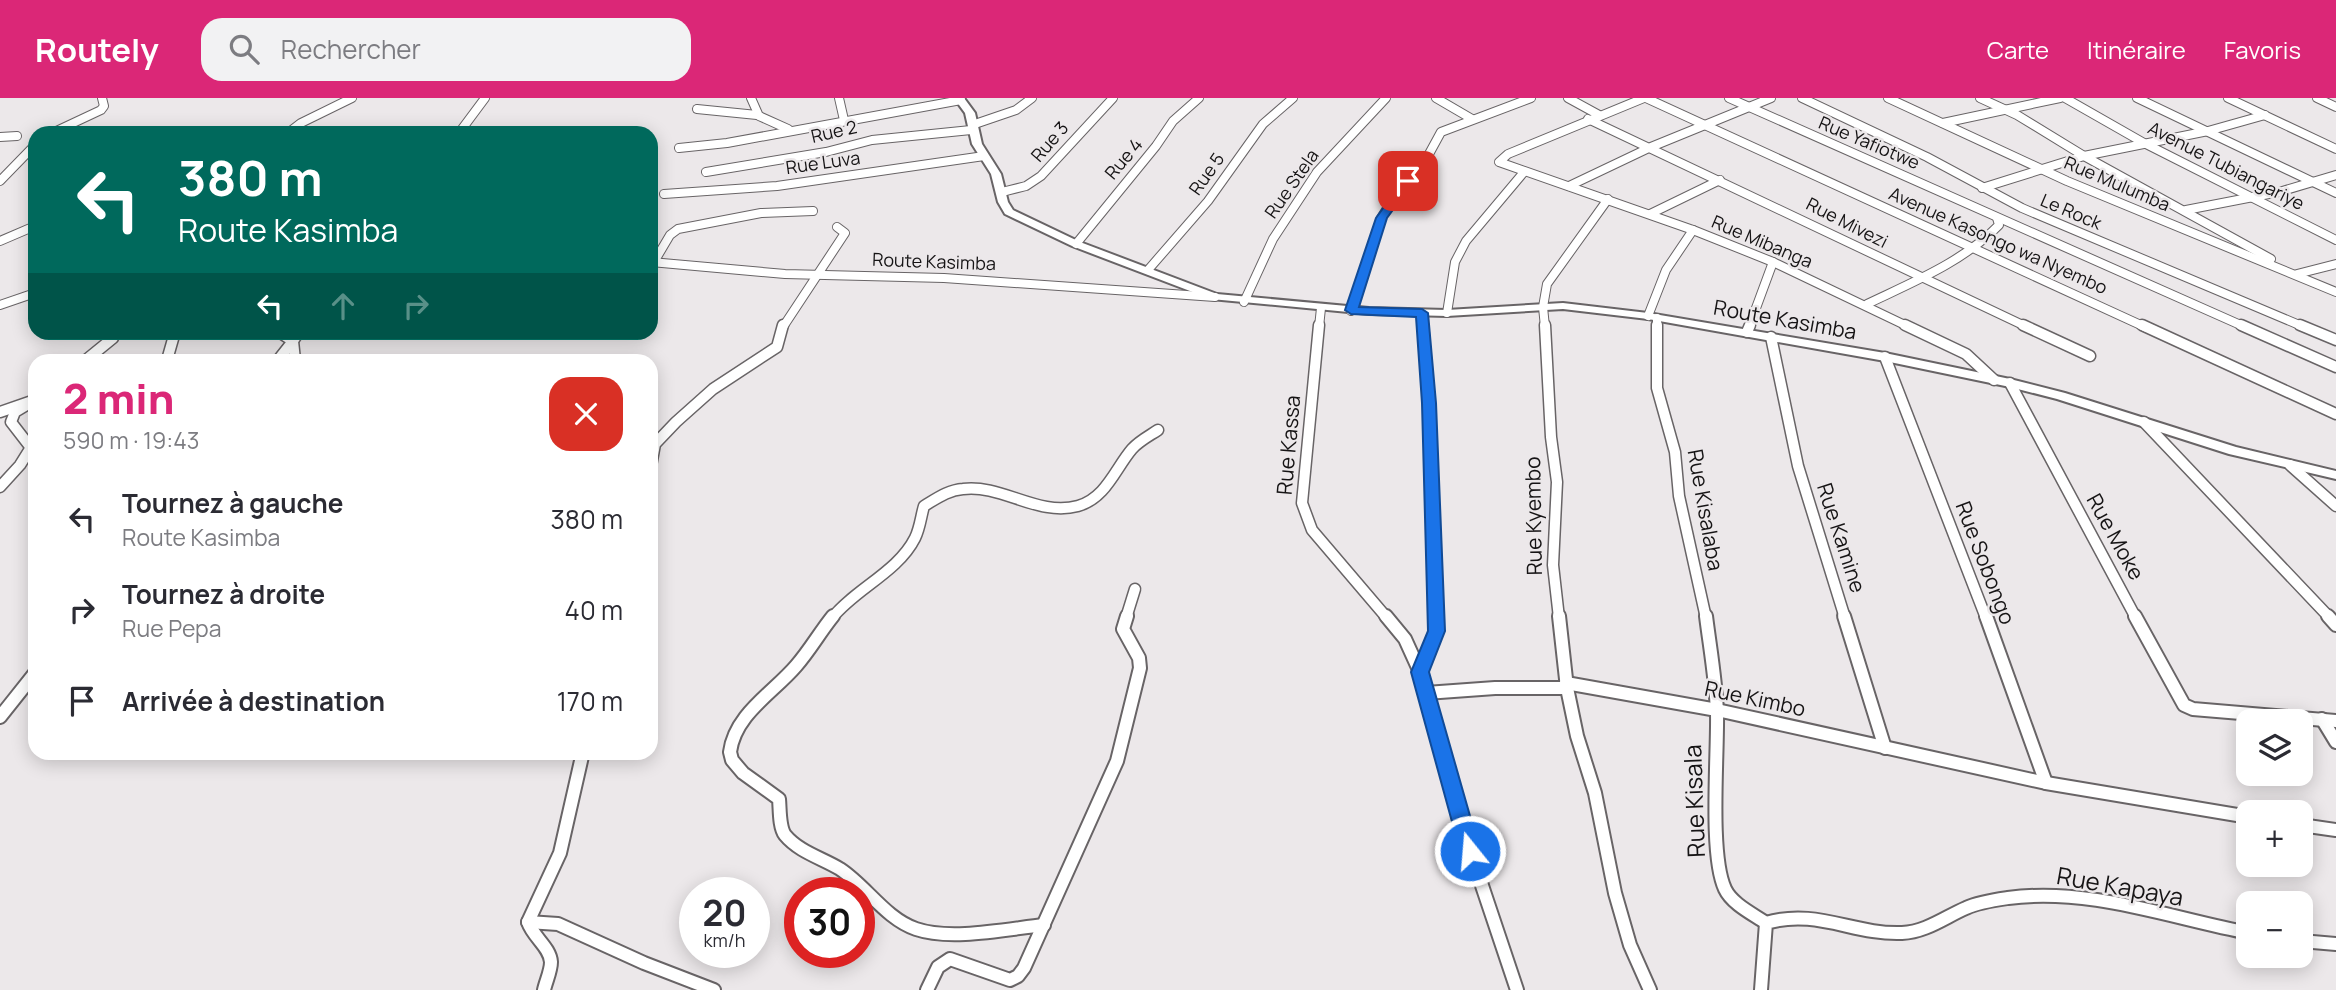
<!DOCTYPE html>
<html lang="fr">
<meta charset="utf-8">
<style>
:root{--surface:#fff;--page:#f2f2f3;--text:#2b2b33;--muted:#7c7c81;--accent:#db2777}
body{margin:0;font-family:Manrope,sans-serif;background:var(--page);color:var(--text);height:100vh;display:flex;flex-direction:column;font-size:26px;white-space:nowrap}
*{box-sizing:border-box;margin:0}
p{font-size:23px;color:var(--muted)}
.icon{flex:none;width:38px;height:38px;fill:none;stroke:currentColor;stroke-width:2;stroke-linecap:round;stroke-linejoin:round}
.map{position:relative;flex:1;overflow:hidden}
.sheet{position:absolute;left:28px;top:256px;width:630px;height:406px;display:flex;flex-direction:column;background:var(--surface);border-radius:21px;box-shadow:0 4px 18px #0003}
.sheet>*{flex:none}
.top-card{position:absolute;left:28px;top:28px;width:630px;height:214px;border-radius:21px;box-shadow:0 4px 18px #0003;background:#00695c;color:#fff;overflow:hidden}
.fabs{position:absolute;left:2236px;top:611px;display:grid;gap:14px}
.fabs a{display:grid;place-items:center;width:77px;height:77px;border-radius:14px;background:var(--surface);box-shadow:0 4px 18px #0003;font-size:35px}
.speed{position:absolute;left:679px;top:779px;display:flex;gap:14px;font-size:35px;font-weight:700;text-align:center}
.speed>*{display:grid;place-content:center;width:91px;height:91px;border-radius:50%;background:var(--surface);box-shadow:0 4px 18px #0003;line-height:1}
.speed small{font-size:18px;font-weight:400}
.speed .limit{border:10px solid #d22;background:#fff;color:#111}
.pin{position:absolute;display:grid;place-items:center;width:60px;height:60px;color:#fff;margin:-30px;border-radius:14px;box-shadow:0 4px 10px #0006}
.me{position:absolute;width:77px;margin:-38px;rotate:343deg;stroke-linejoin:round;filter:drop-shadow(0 0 5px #0008)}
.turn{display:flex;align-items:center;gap:24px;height:147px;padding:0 35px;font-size:32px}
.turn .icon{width:91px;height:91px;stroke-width:2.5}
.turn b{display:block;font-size:49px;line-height:60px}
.lanes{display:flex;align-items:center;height:66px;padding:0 35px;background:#0003;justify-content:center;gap:35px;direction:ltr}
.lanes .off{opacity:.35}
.round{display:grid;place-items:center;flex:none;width:74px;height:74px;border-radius:21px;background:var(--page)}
.summary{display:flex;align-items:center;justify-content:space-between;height:119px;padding:0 35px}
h1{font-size:42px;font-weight:800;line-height:52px;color:var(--accent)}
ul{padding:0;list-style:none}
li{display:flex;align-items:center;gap:21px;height:91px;padding:0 35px}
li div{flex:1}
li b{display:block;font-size:26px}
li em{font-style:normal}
header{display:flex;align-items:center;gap:42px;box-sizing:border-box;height:98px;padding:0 35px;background:var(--accent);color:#fff}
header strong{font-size:33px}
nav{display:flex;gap:38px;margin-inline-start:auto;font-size:24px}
.search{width:490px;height:63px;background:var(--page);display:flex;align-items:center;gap:18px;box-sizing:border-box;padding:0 24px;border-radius:21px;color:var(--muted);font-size:26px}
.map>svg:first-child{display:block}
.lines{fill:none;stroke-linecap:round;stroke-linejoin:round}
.minor-far2-casing{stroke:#686466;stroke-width:10}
.minor-far1-casing{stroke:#686466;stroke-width:13}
.minor-casing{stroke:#686466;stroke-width:16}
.tertiary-casing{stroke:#686466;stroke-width:4}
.minor-far2{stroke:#fff;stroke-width:8}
.minor-far1{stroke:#fff;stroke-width:10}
.minor{stroke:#fff;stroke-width:12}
.tertiary{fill:#fff;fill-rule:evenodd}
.route{fill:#1a73e8;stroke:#114b97;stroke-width:2}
.labels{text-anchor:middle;stroke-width:5;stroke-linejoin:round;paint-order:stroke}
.far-street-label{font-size:18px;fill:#161415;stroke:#ece8ea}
.street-label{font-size:21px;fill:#161415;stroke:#ece8ea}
.near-street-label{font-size:24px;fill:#161415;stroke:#ece8ea}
</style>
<header>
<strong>Routely</strong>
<div class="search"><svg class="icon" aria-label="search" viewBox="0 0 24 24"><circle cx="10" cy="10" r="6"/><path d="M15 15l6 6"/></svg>Rechercher</div>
<nav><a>Carte</a><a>Itinéraire</a><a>Favoris</a></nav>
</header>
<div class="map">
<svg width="2336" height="892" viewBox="0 0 2336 892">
<rect width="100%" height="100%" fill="#ece8ea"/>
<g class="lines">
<defs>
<g id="minor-far2">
<path d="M751,0L759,18L788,31"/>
<path d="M839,0L844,22"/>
<path d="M1436,0L1472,21"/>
<path d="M1568,0L1599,17"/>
<path d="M1644,0L1508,56L1499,64L1693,132L1773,164L1909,229"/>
<path d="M1646,0L2145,229"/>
<path d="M1729,0L2245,229"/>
<path d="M1802,0L1927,59L2022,110L2304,229"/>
<path d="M1888,0L2067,83L2336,194"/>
<path d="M1980,0L2017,17L2084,58L2271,161"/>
<path d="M2065,0L2144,45L2336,142"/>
<path d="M2137,0L2336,95"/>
<path d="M2228,0L2336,51"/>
<path d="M2317,0L2336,9"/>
<path d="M697,11L757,17"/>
<path d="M1588,21L2027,229"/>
<path d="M1943,25L2060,0"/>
<path d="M972,27L1016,12L1032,0"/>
<path d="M52,35L101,12L104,8L102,0"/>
<path d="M288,35L301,25L352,0"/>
<path d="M459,35L485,0"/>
<path d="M0,39L17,38"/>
<path d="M679,50L727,45L961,2"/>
<path d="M706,74L826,54L872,42L971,32"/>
<path d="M0,83L35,47"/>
<path d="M1569,88L1651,49L1771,0"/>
<path d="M1982,90L2084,58L2208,33L2265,17"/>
<path d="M1002,94L1026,88L1041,78L1113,0"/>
<path d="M664,96L777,88L984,58"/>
<path d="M2186,112L2279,94L2336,77"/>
<path d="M1650,116L1720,82"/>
<path d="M0,143L35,128"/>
<path d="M1076,146L1156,48L1173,23L1199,0"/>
<path d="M651,164L785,176L944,180L1215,199"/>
<path d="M654,164L670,137L678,131L761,115L813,113"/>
<path d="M1148,172L1208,103L1263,26L1293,0"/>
<path d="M2297,176L2336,166"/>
<path d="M1244,204L1273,141L1317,74L1386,0"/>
<path d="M1867,206C1913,184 1963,164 1999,127L1997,120"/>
<path d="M0,207L35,195"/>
<path d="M1351,213L1381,120L1392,102L1423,67L1441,34L1531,0"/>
<path d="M1422,215L1423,229"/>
<path d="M1447,215L1455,164L1466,143L1524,74"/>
<path d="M1648,218L1666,172L1693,132"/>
<path d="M1657,220V229"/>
<path d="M783,229L845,135L837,129"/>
<path d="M1319,229L1321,210"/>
<path d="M1545,229L1543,209L1547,186L1608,101"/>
<path d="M1749,229L1773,164"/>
</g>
<g id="minor-far1">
<path d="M1319,227L1302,405L1312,432L1387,520"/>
<path d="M1423,227L1429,305L1437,520"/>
<path d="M1545,227L1551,339L1557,384L1553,467L1559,520"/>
<path d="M1657,227V290L1675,354L1679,398L1706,520"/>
<path d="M1905,227L1966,256L1994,282"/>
<path d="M2023,227L2090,258"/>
<path d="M2142,227L2336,316"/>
<path d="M2241,227L2336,269"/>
<path d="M2300,227L2336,242"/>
<path d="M1747,234L1750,227"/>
<path d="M1771,239L1798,368L1845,520"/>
<path d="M1885,259L1986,520"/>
<path d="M86,262L113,240L115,234"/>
<path d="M167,262L175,234"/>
<path d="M278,262L293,243L279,234"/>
<path d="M295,262L293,243L299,234"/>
<path d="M2010,285L2136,520"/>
<path d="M25,308L15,314L11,324L35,355"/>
<path d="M0,314L35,302"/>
<path d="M2144,324L2330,520"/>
<path d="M2290,367L2336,408"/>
<path d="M651,368L655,346L676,324L713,291L777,249L783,227"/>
<path d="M0,389L20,367L35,343"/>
<path d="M651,392V397"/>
<path d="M832,520C855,491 898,474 915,440C920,430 921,418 924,408C936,401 948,392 963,391C1002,386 1038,419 1078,408C1106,400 1115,371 1132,351C1139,343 1149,338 1158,332"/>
<path d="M1126,520L1135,491"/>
</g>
<g id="minor">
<path d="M833,518C820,534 810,552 796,568C773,595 735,616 730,654L732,662L743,675L779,701C780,711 779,729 785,737C799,754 822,760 840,771C866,788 886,821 916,831C951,843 1007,831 1044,827"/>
<path d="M1386,518L1405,541L1420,574"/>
<path d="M1437,518V532L1420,574L1458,716L1517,892"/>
<path d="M1559,518L1567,590L1577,638L1595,695L1615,795L1630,847L1650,892"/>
<path d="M1706,518C1710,550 1716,583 1717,615C1718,656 1709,757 1725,791C1732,806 1753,816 1766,825"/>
<path d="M1844,518L1885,650"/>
<path d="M1986,518L2046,685"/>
<path d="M2135,518L2184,607L2193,611L2336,623"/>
<path d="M2328,518L2336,527"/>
<path d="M1566,585L1717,612L2046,685L2249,719"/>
<path d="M1426,595L1495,590H1567"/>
<path d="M0,619L35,575"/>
<path d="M2322,621L2336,644"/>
<path d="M2301,727L2336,732"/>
<path d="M528,824L558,826L644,865L714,892"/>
<path d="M2301,843L2336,846"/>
<path d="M544,892C546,883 551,873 551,864C550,849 533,839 528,824L560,755L583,654"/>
<path d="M927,892L938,869L950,861L1010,882L1018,878L1024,870L1117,663L1140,570L1139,560L1123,531L1127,518"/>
<path d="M1761,892L1766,825C1817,810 1853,837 1902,835C1926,834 1945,819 1966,810C1979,804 1994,802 2008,800C2089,789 2170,820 2249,835"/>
</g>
<path id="tertiary" d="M954,0H964L975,15L982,46L1001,76L1008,104L1013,112L1080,144L1217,196L1369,210L1447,212L1563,205L1648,215L1885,255L2010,281L2065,295L2236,349L2336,373V381L2229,356L2057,301L2010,289L1885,263L1648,221L1563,211L1447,218L1369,216L1211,201L1072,148L1005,116L998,104L991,76L972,46L965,15Z"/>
</defs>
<!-- minor-far2 casing -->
<use href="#minor-far2" class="minor-far2-casing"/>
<!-- minor-far1 casing -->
<use href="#minor-far1" class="minor-far1-casing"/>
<!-- minor casing -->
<use href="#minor" class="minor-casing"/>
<!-- tertiary casing -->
<use href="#tertiary" class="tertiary-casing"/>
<!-- minor-far2 -->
<use href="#minor-far2" class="minor-far2"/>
<!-- minor-far1 -->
<use href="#minor-far1" class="minor-far1"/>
<!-- minor -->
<use href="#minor" class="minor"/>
<!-- tertiary -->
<use href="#tertiary" class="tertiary"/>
</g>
<!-- route -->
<path class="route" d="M1404,81L1414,83L1387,120L1359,209L1422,211L1428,215L1436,305L1445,533L1429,574L1480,753L1477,760L1470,762L1463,760L1460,753L1411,574L1428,533L1422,305L1416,219L1351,216L1345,212L1376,120Z"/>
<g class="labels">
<!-- far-street labels -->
<g class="far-street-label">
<text transform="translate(834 34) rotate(-13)" y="6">Rue 2</text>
<text transform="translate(1050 44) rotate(-49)" y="6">Rue 3</text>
<text transform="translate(1869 45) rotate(23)" y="6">Rue Yafiotwe</text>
<text transform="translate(1124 61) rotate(-50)" y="6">Rue 4</text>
<text transform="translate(823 65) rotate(-8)" y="6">Rue Luva</text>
<text transform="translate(2226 68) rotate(27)" y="6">Avenue Tubiangariye</text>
<text transform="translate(1207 76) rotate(-55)" y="6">Rue 5</text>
<text transform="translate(1292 86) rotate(-55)" y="6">Rue Stela</text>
<text transform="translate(2117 86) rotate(23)" y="6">Rue Mulumba</text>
<text transform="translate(2071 114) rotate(23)" y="6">Le Rock</text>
<text transform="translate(1847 125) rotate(27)" y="6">Rue Mivezi</text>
<text transform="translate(1998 143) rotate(24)" y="6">Avenue Kasongo wa Nyembo</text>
<text transform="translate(1762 144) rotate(23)" y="6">Rue Mibanga</text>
<text transform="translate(934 164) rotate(2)" y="6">Route Kasimba</text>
</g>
<!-- street labels -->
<g class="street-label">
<text transform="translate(1785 222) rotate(10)" y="7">Route Kasimba</text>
<text transform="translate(1289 347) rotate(-85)" y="7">Rue Kassa</text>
<text transform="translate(1705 412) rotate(80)" y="7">Rue Kisalaba</text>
<text transform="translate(1534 418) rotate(-91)" y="7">Rue Kyembo</text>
<text transform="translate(2115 439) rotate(61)" y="7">Rue Moke</text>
<text transform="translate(1841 440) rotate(72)" y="7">Rue Kamine</text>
<text transform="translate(1985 465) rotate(69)" y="7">Rue Sobongo</text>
<text transform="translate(1755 601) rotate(12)" y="7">Rue Kimbo</text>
</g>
<!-- near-street labels -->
<g class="near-street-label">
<text transform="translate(1695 703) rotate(-92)" y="8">Rue Kisala</text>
<text transform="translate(2120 789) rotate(10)" y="8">Rue Kapaya</text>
</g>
</g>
</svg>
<div class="fabs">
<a><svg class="icon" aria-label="layers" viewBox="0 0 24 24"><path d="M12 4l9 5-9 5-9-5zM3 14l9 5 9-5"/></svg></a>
<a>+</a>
<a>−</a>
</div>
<div class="speed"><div>20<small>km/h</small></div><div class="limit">30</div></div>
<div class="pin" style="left:1408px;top:83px;background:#d93025"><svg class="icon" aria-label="arrive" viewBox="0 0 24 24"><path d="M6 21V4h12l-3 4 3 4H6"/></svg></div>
<svg class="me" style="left:1470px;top:753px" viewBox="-20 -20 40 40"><circle r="17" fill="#1a73e8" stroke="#fff" stroke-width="3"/><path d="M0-11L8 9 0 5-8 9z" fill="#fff"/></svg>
<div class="top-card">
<div class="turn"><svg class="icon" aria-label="left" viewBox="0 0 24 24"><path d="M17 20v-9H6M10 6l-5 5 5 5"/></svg><div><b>380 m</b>Route Kasimba</div></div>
<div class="lanes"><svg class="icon" aria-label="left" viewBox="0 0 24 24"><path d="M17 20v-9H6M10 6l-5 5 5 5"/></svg><svg class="icon off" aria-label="ahead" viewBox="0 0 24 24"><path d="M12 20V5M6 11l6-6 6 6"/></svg><svg class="icon off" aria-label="right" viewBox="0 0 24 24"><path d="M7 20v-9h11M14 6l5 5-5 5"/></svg></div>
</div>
<section class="sheet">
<div class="summary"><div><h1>2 min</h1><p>590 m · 19:43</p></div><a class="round" style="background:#d93025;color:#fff"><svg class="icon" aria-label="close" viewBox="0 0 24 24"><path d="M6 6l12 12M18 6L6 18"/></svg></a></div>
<ul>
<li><svg class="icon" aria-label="left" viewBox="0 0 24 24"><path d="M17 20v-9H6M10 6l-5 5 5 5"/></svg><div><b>Tournez à gauche</b><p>Route Kasimba</p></div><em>380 m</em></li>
<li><svg class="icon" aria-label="right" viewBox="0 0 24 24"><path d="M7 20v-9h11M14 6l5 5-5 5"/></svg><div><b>Tournez à droite</b><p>Rue Pepa</p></div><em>40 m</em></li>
<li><svg class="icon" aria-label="arrive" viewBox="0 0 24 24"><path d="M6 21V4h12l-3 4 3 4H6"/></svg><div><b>Arrivée à destination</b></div><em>170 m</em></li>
</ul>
</section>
</div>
